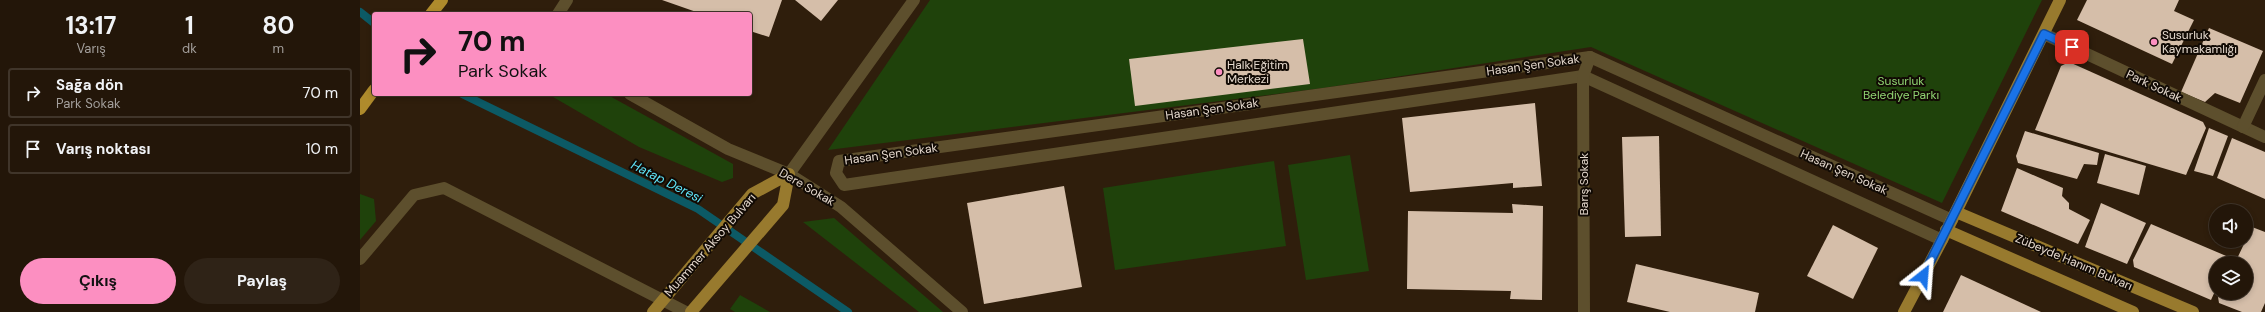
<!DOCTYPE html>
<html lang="tr">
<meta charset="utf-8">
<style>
:root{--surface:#231609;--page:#2f2317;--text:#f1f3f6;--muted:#a39f9c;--line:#40352a;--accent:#fc8fc1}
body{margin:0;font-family:"DM Sans",sans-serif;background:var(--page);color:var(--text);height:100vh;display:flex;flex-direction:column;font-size:15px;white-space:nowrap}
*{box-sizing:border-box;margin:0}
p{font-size:13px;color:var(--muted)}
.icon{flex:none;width:22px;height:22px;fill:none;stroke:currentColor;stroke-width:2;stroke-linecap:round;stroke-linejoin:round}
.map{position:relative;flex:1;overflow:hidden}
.side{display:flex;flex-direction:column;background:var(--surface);width:360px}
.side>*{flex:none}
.banner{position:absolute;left:12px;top:12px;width:380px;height:84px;border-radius:4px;box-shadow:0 2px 6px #0003,0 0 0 1px var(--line);background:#fc8fc1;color:#111;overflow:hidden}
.controls{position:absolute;left:1849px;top:204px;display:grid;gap:8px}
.controls a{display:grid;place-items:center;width:44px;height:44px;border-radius:50%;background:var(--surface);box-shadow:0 2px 6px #0003,0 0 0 1px var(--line);font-size:20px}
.pin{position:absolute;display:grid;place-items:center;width:34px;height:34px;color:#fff;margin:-17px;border-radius:8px;box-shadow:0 2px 6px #0006}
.me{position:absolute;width:44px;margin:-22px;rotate:28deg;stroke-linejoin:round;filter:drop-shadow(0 0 3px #0008)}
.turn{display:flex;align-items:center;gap:14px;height:84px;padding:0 20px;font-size:18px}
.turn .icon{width:52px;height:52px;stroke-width:2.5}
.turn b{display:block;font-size:28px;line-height:34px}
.eta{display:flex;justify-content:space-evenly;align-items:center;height:68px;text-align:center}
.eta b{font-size:24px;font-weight:700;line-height:28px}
.button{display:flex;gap:8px;margin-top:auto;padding:8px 20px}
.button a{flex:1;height:46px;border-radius:24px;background:var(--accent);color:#111;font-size:16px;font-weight:700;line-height:46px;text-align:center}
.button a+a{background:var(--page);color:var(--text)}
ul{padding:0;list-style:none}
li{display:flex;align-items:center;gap:12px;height:50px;margin:0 8px 6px;padding:0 12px;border:2px solid var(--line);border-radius:4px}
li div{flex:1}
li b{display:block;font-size:15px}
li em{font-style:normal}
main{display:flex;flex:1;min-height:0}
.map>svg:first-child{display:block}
.green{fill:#1f420b}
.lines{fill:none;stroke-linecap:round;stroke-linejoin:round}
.stream{stroke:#0c5a65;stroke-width:8}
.building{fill:#d5bea9}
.minor{stroke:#5d4f2d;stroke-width:12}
.major{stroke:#987a2e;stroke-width:12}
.highway{stroke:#af8b2c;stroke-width:12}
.route-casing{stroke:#114b97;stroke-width:10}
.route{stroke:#1a73e8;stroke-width:7}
.poi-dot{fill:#fc8fc1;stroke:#110a04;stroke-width:1.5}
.labels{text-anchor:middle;stroke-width:4;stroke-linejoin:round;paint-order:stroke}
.poi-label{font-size:12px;fill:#e4d8cd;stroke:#110a04;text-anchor:start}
.street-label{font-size:12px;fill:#e4d8cd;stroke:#110a04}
.park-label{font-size:12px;fill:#90d472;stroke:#110a04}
.water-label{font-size:13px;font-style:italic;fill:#5fe4f8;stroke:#110a04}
</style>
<main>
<section class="side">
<div class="eta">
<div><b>13:17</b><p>Varış</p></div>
<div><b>1</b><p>dk</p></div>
<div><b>80</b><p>m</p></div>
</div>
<ul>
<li><svg class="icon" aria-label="right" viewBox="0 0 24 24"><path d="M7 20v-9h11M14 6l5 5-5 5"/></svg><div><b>Sağa dön</b><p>Park Sokak</p></div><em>70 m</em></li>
<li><svg class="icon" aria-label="arrive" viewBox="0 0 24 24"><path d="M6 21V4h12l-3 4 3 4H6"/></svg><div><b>Varış noktası</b></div><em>10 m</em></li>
</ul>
<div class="button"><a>Çıkış</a><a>Paylaş</a></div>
</section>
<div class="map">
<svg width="1905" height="312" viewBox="0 0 1905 312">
<rect width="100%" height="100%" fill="#2f1e0c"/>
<!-- green -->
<g class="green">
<path d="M570,0H1682L1582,203L1231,47L963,88L468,150Z"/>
<path d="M188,94H246L373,164V178L362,182L279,147Z"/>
<path d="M990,155L1009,271L946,280L928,165Z"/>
<path d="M914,161L926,246L755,270L743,188Z"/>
<path d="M0,194L14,199L16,221L0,240Z"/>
<path d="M474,218L583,312H559L443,222Z"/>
<path d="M380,295L410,312H375L370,309Z"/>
</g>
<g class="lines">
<!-- stream -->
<g class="stream">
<path d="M0,12L14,23"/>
<path d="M102,94L338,209L488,312"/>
</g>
</g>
<!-- building -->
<g class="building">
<path d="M302,0H422L409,37L390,31V14H342Z"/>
<path d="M435,0H478L461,21Z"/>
<path d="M1727,0H1819L1814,11L1834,20L1812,64L1717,20Z"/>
<path d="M1849,28L1903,51L1880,103L1855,93L1845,102L1821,92Z"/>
<path d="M943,39L950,84L775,106L769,59Z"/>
<path d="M1709,62L1843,122L1846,128L1826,175L1675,130L1701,66Z"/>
<path d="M1175,103L1182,186L1153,188V183L1050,192L1042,118Z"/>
<path d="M1849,128L1868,136L1853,176L1834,171Z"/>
<path d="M1665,131L1739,153L1737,165L1724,164L1717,179L1658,163L1656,156Z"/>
<path d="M1299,136L1301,236L1265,237L1262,137Z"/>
<path d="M1872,138L1905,152V199L1857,178Z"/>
<path d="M1745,154L1786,166L1779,195L1737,183Z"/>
<path d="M1657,168L1703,188L1702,196L1709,203V209L1730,220L1718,244L1641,211Z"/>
<path d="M704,186L722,287L624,304L607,203Z"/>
<path d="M1741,203L1786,223L1767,264L1725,247Z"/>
<path d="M1152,204L1183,206L1182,300L1150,299L1151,291L1047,289L1048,211L1153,213Z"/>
<path d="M1791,224L1871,258L1869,263H1856V289L1851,300L1774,267L1773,260Z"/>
<path d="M1473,225L1518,248L1493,299L1447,276Z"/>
<path d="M1892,227L1905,232V303L1901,312H1882L1859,303L1858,297L1860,293H1886V263H1875Z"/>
<path d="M1276,264L1399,293L1395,312H1310L1267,302Z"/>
<path d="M1601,275L1681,312H1583Z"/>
</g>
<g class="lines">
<!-- minor -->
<g class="minor">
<path d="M198,14L207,0"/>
<path d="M1684,34L1905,137"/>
<path d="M270,94L368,149L429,174L481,207L602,312"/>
<path d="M1883,127L1905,80"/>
<path d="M429,174L554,0"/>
<path d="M1582,240L1223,76L484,185L476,173L479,161L1230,57L1592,220"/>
<path d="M0,259L54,195L84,188L326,312"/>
<path d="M1224,312L1223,76L1230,57"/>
</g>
<!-- major -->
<g class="major">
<path d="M1596,212L1833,312"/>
<path d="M1586,230L1773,312"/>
<path d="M293,312L392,194L429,174L423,205L331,312"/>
<path d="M1544,312L1582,240L1700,0"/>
</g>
<!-- highway -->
<g class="highway">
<path d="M71,14L82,0"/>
<path d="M0,109L14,90"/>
</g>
</g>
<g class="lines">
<defs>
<path id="route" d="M1563,276L1684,34L1712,47"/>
</defs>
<!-- route casing -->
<use href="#route" class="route-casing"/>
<!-- route -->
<use href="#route" class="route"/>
</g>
<!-- markers -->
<g class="poi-dot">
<circle cx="1794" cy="42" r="4"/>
<circle cx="859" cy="72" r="4"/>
</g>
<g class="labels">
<!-- poi labels -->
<g class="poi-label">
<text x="1802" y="39">Susurluk<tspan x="1802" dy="14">Kaymakamlığı</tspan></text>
<text x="867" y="69">Halk Eğitim<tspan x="867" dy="14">Merkezi</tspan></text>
</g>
<!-- street labels -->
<g class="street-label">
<text transform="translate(1173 65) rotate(-8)" y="4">Hasan Şen Sokak</text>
<text transform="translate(1794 86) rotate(25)" y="4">Park Sokak</text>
<text transform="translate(852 109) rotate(-8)" y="4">Hasan Şen Sokak</text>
<text transform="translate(531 154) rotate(-8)" y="4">Hasan Şen Sokak</text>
<text transform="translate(1484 172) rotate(24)" y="4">Hasan Şen Sokak</text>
<text transform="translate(1224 184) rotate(-90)" y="4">Barış Sokak</text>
<text transform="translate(447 187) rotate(30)" y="4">Dere Sokak</text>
<text transform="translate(350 245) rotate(-49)" y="4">Muammer Aksoy Bulvarı</text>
<text transform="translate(1714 262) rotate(23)" y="4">Zübeyde Hanım Bulvarı</text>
</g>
<!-- park labels -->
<g class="park-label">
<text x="1541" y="85">Susurluk<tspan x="1541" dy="14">Belediye Parkı</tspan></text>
</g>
<!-- water labels -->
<g class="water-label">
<text transform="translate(307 181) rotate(27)" y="5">Hatap Deresi</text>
</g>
</g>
</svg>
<div class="controls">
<a><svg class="icon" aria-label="sound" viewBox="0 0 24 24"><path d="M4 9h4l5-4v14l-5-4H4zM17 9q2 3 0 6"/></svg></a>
<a><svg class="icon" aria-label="layers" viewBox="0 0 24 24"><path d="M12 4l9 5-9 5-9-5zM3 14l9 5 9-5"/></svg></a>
</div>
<div class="pin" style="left:1712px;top:47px;background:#d93025"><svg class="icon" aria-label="arrive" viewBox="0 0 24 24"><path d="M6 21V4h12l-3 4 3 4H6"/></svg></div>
<svg class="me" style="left:1563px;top:276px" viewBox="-20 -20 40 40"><path d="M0-17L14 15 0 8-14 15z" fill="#1a73e8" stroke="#fff" stroke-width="4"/></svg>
<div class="banner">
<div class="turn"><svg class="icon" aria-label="right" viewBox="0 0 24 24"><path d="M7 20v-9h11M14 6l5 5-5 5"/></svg><div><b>70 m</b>Park Sokak</div></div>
</div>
</div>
</main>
